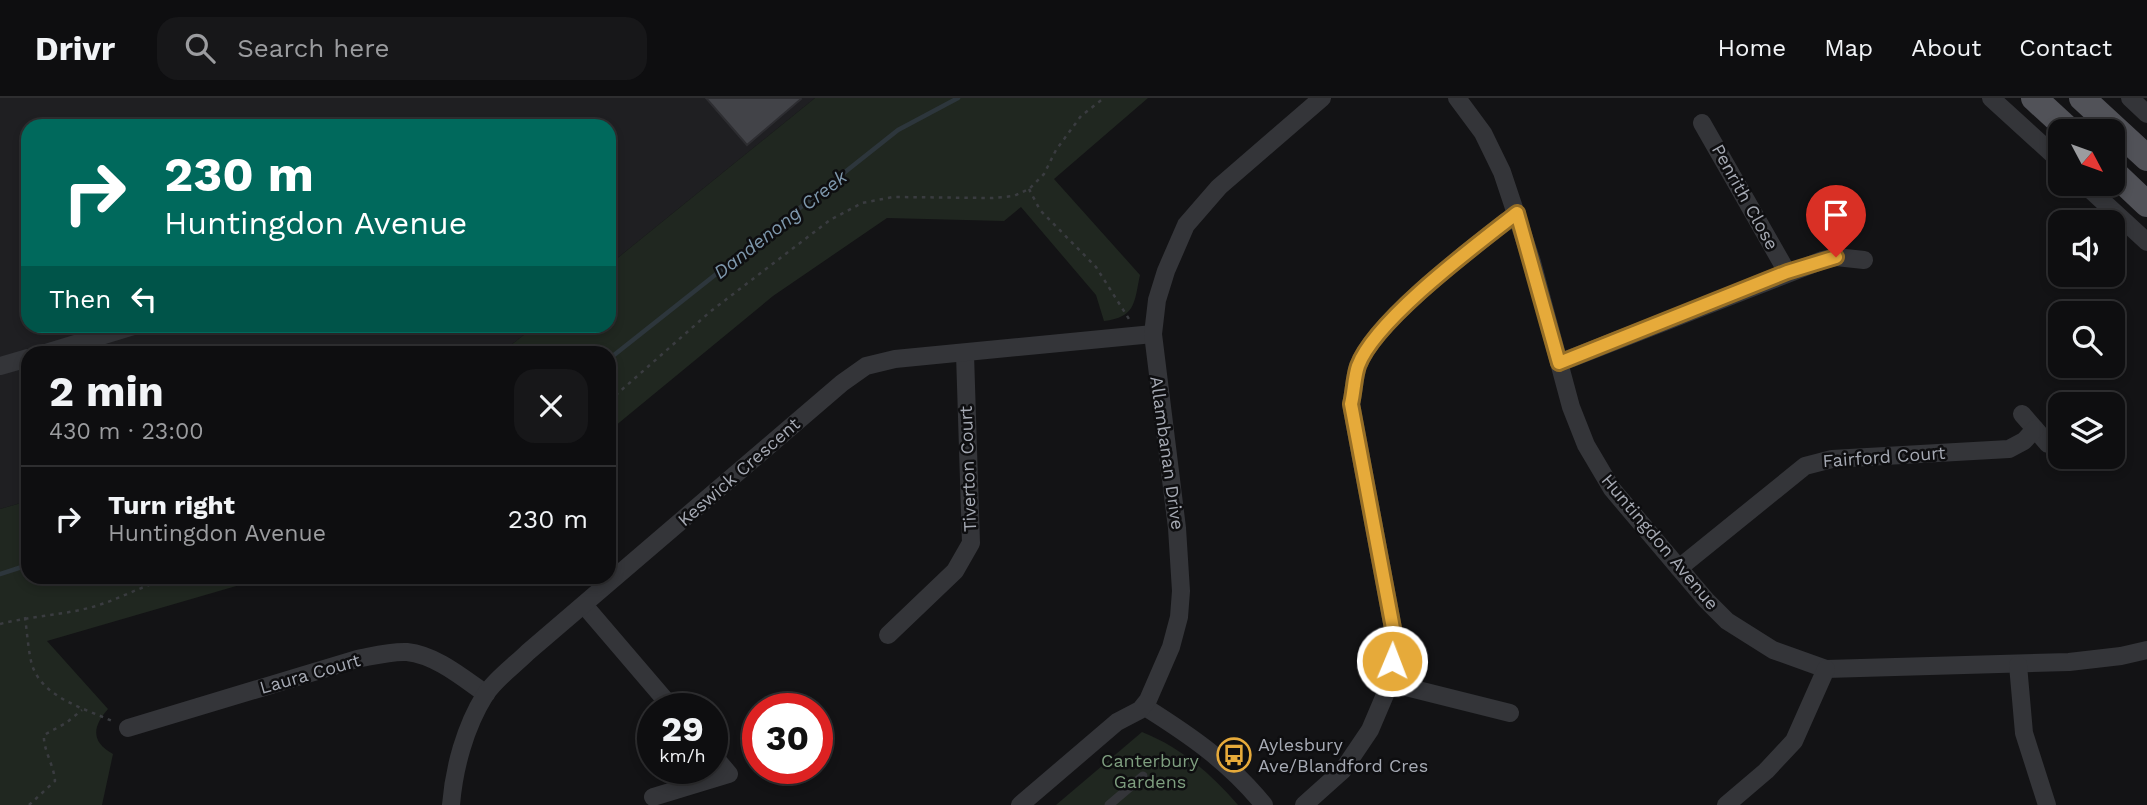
<!DOCTYPE html>
<meta charset="utf-8">
<style>
:root{--surface:#0e0e10;--page:#171719;--text:#f1f3f6;--muted:#9b9c9f;--line:#2e2e30}
body{margin:0;font-family:"Work Sans",sans-serif;background:var(--page);color:var(--text);height:100vh;display:flex;flex-direction:column;font-size:26px;white-space:nowrap}
*{box-sizing:border-box;margin:0}
p{font-size:23px;color:var(--muted)}
.icon{flex:none;width:38px;height:38px;fill:none;stroke:currentColor;stroke-width:2;stroke-linecap:round;stroke-linejoin:round}
.map{position:relative;flex:1;overflow:hidden}
.panel{position:absolute;left:21px;top:248px;width:595px;height:238px;display:flex;flex-direction:column;background:var(--surface);border-radius:21px;box-shadow:0 4px 10px #0003,0 0 0 2px var(--line)}
.panel>*{flex:none}
.guide{position:absolute;left:21px;top:21px;width:595px;height:214px;border-radius:21px;box-shadow:0 4px 10px #0003,0 0 0 2px var(--line);background:#00695c;color:#fff;overflow:hidden}
.needle{width:46px;rotate:131deg}
.tools{position:absolute;left:2048px;top:21px;display:grid;gap:14px}
.tools a{display:grid;place-items:center;width:77px;height:77px;border-radius:14px;background:var(--surface);box-shadow:0 4px 10px #0003,0 0 0 2px var(--line);font-size:35px}
.speed{position:absolute;left:637px;top:595px;display:flex;gap:14px;font-size:35px;font-weight:700;text-align:center}
.speed>*{display:grid;place-content:center;width:91px;height:91px;border-radius:50%;background:var(--surface);box-shadow:0 4px 10px #0003,0 0 0 2px var(--line);line-height:1}
.speed small{font-size:18px;font-weight:400}
.speed .limit{border:10px solid #d22;background:#fff;color:#111}
.pin{position:absolute;display:grid;place-items:center;width:60px;height:60px;color:#fff;margin:-72px -30px;border-radius:50% 50% 50% 0;rotate:-45deg;box-shadow:0 0 7px #0007}
.pin .icon{rotate:45deg}
.me{position:absolute;width:77px;margin:-38px;rotate:1deg;stroke-linejoin:round;filter:drop-shadow(0 0 5px #0008)}
.turn{display:flex;align-items:center;gap:24px;height:147px;padding:0 28px;font-size:32px}
.turn .icon{width:91px;height:91px;stroke-width:2.5}
.turn b{display:block;font-size:49px;line-height:60px}
.then{display:flex;align-items:center;height:66px;padding:0 28px;background:#0003;gap:14px;font-size:26px}
.round{display:grid;place-items:center;flex:none;width:74px;height:74px;border-radius:21px;background:var(--page)}
.headline{display:flex;align-items:center;justify-content:space-between;height:119px;padding:0 28px}
h1{font-size:42px;font-weight:700;line-height:52px}
ul{padding:0;list-style:none}
li{display:flex;align-items:center;gap:21px;height:105px;padding:0 28px;border-top:2px solid var(--line)}
li div{flex:1}
li b{display:block;font-size:26px}
li em{font-style:normal}
header{display:flex;align-items:center;gap:42px;box-sizing:border-box;height:98px;padding:0 35px;background:var(--surface);border-bottom:2px solid var(--line)}
header strong{font-size:33px}
nav{display:flex;gap:38px;margin-inline-start:auto;font-size:24px}
.search{width:490px;height:63px;background:var(--page);display:flex;align-items:center;gap:18px;box-sizing:border-box;padding:0 24px;border-radius:21px;color:var(--muted);font-size:26px}
.map>svg:first-child{display:block}
.built{fill:#1f1f22}
.green{fill:#202720}
.lines{fill:none;stroke-linecap:round;stroke-linejoin:round}
.stream{stroke:#2d363c;stroke-width:4.5}
.building{fill:#424348;stroke:#2d2d31;stroke-width:2}
.path{stroke:#3a3c40;stroke-width:2.5;stroke-dasharray:3.5 5;stroke-linecap:butt}
.lane{stroke:#343539;stroke-width:9}
.street{stroke:#343539;stroke-width:18}
.primary{stroke:#515258;stroke-width:26}
.route-casing{stroke:#966e26;stroke-width:18}
.route{stroke:#e6aa3a;stroke-width:12}
.labels{text-anchor:middle;stroke-width:5;stroke-linejoin:round;paint-order:stroke}
.street-label{font-size:18px;fill:#a6aab4;stroke:#0e0e10}
.poi-label{font-size:18px;fill:#a6aab4;stroke:#0e0e10;text-anchor:start}
.park-label{font-size:18px;fill:#7e9e7f;stroke:#0e0e10}
.water-label{font-size:19px;font-style:italic;fill:#7e98ad;stroke:#0e0e10}
</style>
<header>
<strong>Drivr</strong>
<div class="search"><svg class="icon" aria-label="search" viewBox="0 0 24 24"><circle cx="10" cy="10" r="6"/><path d="M15 15l6 6"/></svg>Search here</div>
<nav><a>Home</a><a>Map</a><a>About</a><a>Contact</a></nav>
</header>
<div class="map">
<svg width="2147" height="707" viewBox="0 0 2147 707">
<rect width="100%" height="100%" fill="#131315"/>
<!-- built -->
<path class="built" d="M0,0H815L609,167V28H28V228H535L501,255L28,256V403L0,411Z"/>
<!-- green -->
<g class="green">
<path d="M815,0H1148L1054,81L1140,177C1134,205 1136,219 1104,223L1096,197L1021,109L1004,123L887,120L773,198L609,333V256L501,255L535,228H609V167Z"/>
<path d="M28,403V480H264L47,543L108,611C92,629 91,644 113,656L102,707H0V411Z"/>
<path d="M1142,634C1182,650 1211,676 1238,707H1056Z"/>
</g>
<g class="lines">
<!-- stream -->
<g class="stream">
<path d="M609,261L898,32L958,0"/>
<path d="M0,476L28,467"/>
</g>
</g>
<!-- building -->
<path class="building" d="M706,0H800L801,1L747,47Z"/>
<g class="lines">
<!-- path -->
<g class="path">
<path d="M1029,91L1040,112L1096,169L1129,221"/>
<path d="M609,303L711,213L830,122L862,105L893,99L993,100L1014,98L1029,91L1044,76L1056,52L1081,18L1104,0"/>
<path d="M25,519C27,534 28,549 31,563C39,599 84,610 112,623"/>
<path d="M0,526C31,518 65,517 96,508C122,500 145,486 172,480"/>
<path d="M29,707L55,683C54,667 43,652 44,637L66,625L82,612"/>
</g>
<!-- lane -->
<path class="lane" d="M1109,707L1143,678"/>
<!-- street -->
<g class="street">
<path d="M1457,0L1483,35L1502,74L1532,164L1571,309L1586,347L1612,391L1706,502L1727,523L1773,552L1826,571L2069,564L2121,558L2147,552"/>
<path d="M1991,0L2060,63"/>
<path d="M2130,0L2147,16"/>
<path d="M1702,25L1787,174"/>
<path d="M2084,86L2147,144"/>
<path d="M42,256L134,228"/>
<path d="M1559,265L1823,162L1836,159L1864,162"/>
<path d="M0,268L28,260"/>
<path d="M2022,316L2048,346"/>
<path d="M1679,470L1805,368L1832,361L2009,351L2024,343L2035,331"/>
<path d="M584,507L673,611"/>
<path d="M888,537L955,473L971,445L965,256"/>
<path d="M2018,567L2024,635L2047,707"/>
<path d="M1390,585L1510,615"/>
<path d="M1145,609C1191,638 1229,664 1264,707"/>
<path d="M128,630L357,561C373,558 391,553 407,554C436,557 463,580 486,596"/>
<path d="M653,699L729,676L712,656"/>
<path d="M451,707C454,670 465,629 485,597C495,581 514,568 528,554L842,285L866,268L895,261L1153,236"/>
<path d="M1020,707L1117,624L1140,612L1148,602L1171,549L1179,519L1181,493L1177,430L1153,236L1157,202L1166,173L1186,127L1219,89L1322,0"/>
<path d="M1304,707L1343,672L1370,632L1390,585L1395,541L1351,306C1354,294 1354,280 1358,268C1375,222 1476,147 1517,115"/>
<path d="M1726,707L1766,673L1794,643L1826,571"/>
</g>
<!-- primary -->
<g class="primary">
<path d="M2034,0L2070,33"/>
<path d="M2082,0L2147,60"/>
<path d="M2112,73L2147,106"/>
</g>
</g>
<g class="lines">
<defs>
<path id="route" d="M1392,563L1395,541L1351,306C1354,294 1354,280 1358,268C1375,222 1476,147 1517,115L1559,265L1787,174L1836,159"/>
</defs>
<!-- route casing -->
<use href="#route" class="route-casing"/>
<!-- route -->
<use href="#route" class="route"/>
</g>
<!-- icons -->
<defs>
<symbol id="bus-ring" viewBox="-11 -11 22 22"><circle r="9.5" fill="#0e0e10" stroke="#e6aa3a" stroke-width="1.5"/><path d="M-5-6H5V4H4V6H2V4H-2V6H-4V4H-5ZM-3.5-4V0h7V-4ZM-3.5 1.2v1.5H-2V1.2ZM2 1.2v1.5H3.5V1.2Z" fill="#e6aa3a"/></symbol>
</defs>
<g fill-rule="evenodd">
<use href="#bus-ring" x="1215" y="638" width="38" height="38"/>
</g>
<g class="labels">
<!-- street labels -->
<g class="street-label">
<text transform="translate(1745 99) rotate(61)" y="6">Penrith Close</text>
<text transform="translate(1167 355) rotate(82)" y="6">Allambanan Drive</text>
<text transform="translate(1884 359) rotate(-4)" y="6">Fairford Court</text>
<text transform="translate(968 371) rotate(-92)" y="6">Tiverton Court</text>
<text transform="translate(739 374) rotate(-41)" y="6">Keswick Crescent</text>
<text transform="translate(1660 444) rotate(50)" y="6">Huntingdon Avenue</text>
<text transform="translate(310 576) rotate(-16)" y="6">Laura Court</text>
</g>
<!-- poi labels -->
<g class="poi-label">
<text x="1258" y="653">Aylesbury<tspan x="1258" dy="21">Ave/Blandford Cres</tspan></text>
</g>
<!-- park labels -->
<g class="park-label">
<text x="1150" y="669">Canterbury<tspan x="1150" dy="21">Gardens</tspan></text>
</g>
<!-- water labels -->
<g class="water-label">
<text transform="translate(780 126) rotate(-38)" y="7">Dandenong Creek</text>
</g>
</g>
</svg>
<div class="tools">
<a><svg class="needle" viewBox="-14 -14 28 28"><path d="M0-13l5 13h-10z" fill="#e53935"/><path d="M0 13l5-13h-10z" fill="#9b9c9f"/></svg></a>
<a><svg class="icon" aria-label="sound" viewBox="0 0 24 24"><path d="M4 9h4l5-4v14l-5-4H4zM17 9q2 3 0 6"/></svg></a>
<a><svg class="icon" aria-label="search" viewBox="0 0 24 24"><circle cx="10" cy="10" r="6"/><path d="M15 15l6 6"/></svg></a>
<a><svg class="icon" aria-label="layers" viewBox="0 0 24 24"><path d="M12 4l9 5-9 5-9-5zM3 14l9 5 9-5"/></svg></a>
</div>
<div class="speed"><div>29<small>km/h</small></div><div class="limit">30</div></div>
<div class="pin" style="left:1836px;top:159px;background:#d93025"><svg class="icon" aria-label="arrive" viewBox="0 0 24 24"><path d="M6 21V4h12l-3 4 3 4H6"/></svg></div>
<svg class="me" style="left:1392px;top:563px" viewBox="-20 -20 40 40"><circle r="17" fill="#e6aa3a" stroke="#fff" stroke-width="3"/><path d="M0-11L8 9 0 5-8 9z" fill="#fff"/></svg>
<div class="guide">
<div class="turn"><svg class="icon" aria-label="right" viewBox="0 0 24 24"><path d="M7 20v-9h11M14 6l5 5-5 5"/></svg><div><b>230 m</b>Huntingdon Avenue</div></div>
<div class="then">Then<svg class="icon" aria-label="left" viewBox="0 0 24 24"><path d="M17 20v-9H6M10 6l-5 5 5 5"/></svg></div>
</div>
<section class="panel">
<div class="headline"><div><h1>2 min</h1><p>430 m · 23:00</p></div><a class="round"><svg class="icon" aria-label="close" viewBox="0 0 24 24"><path d="M6 6l12 12M18 6L6 18"/></svg></a></div>
<ul>
<li><svg class="icon" aria-label="right" viewBox="0 0 24 24"><path d="M7 20v-9h11M14 6l5 5-5 5"/></svg><div><b>Turn right</b><p>Huntingdon Avenue</p></div><em>230 m</em></li>
</ul>
</section>
</div>
